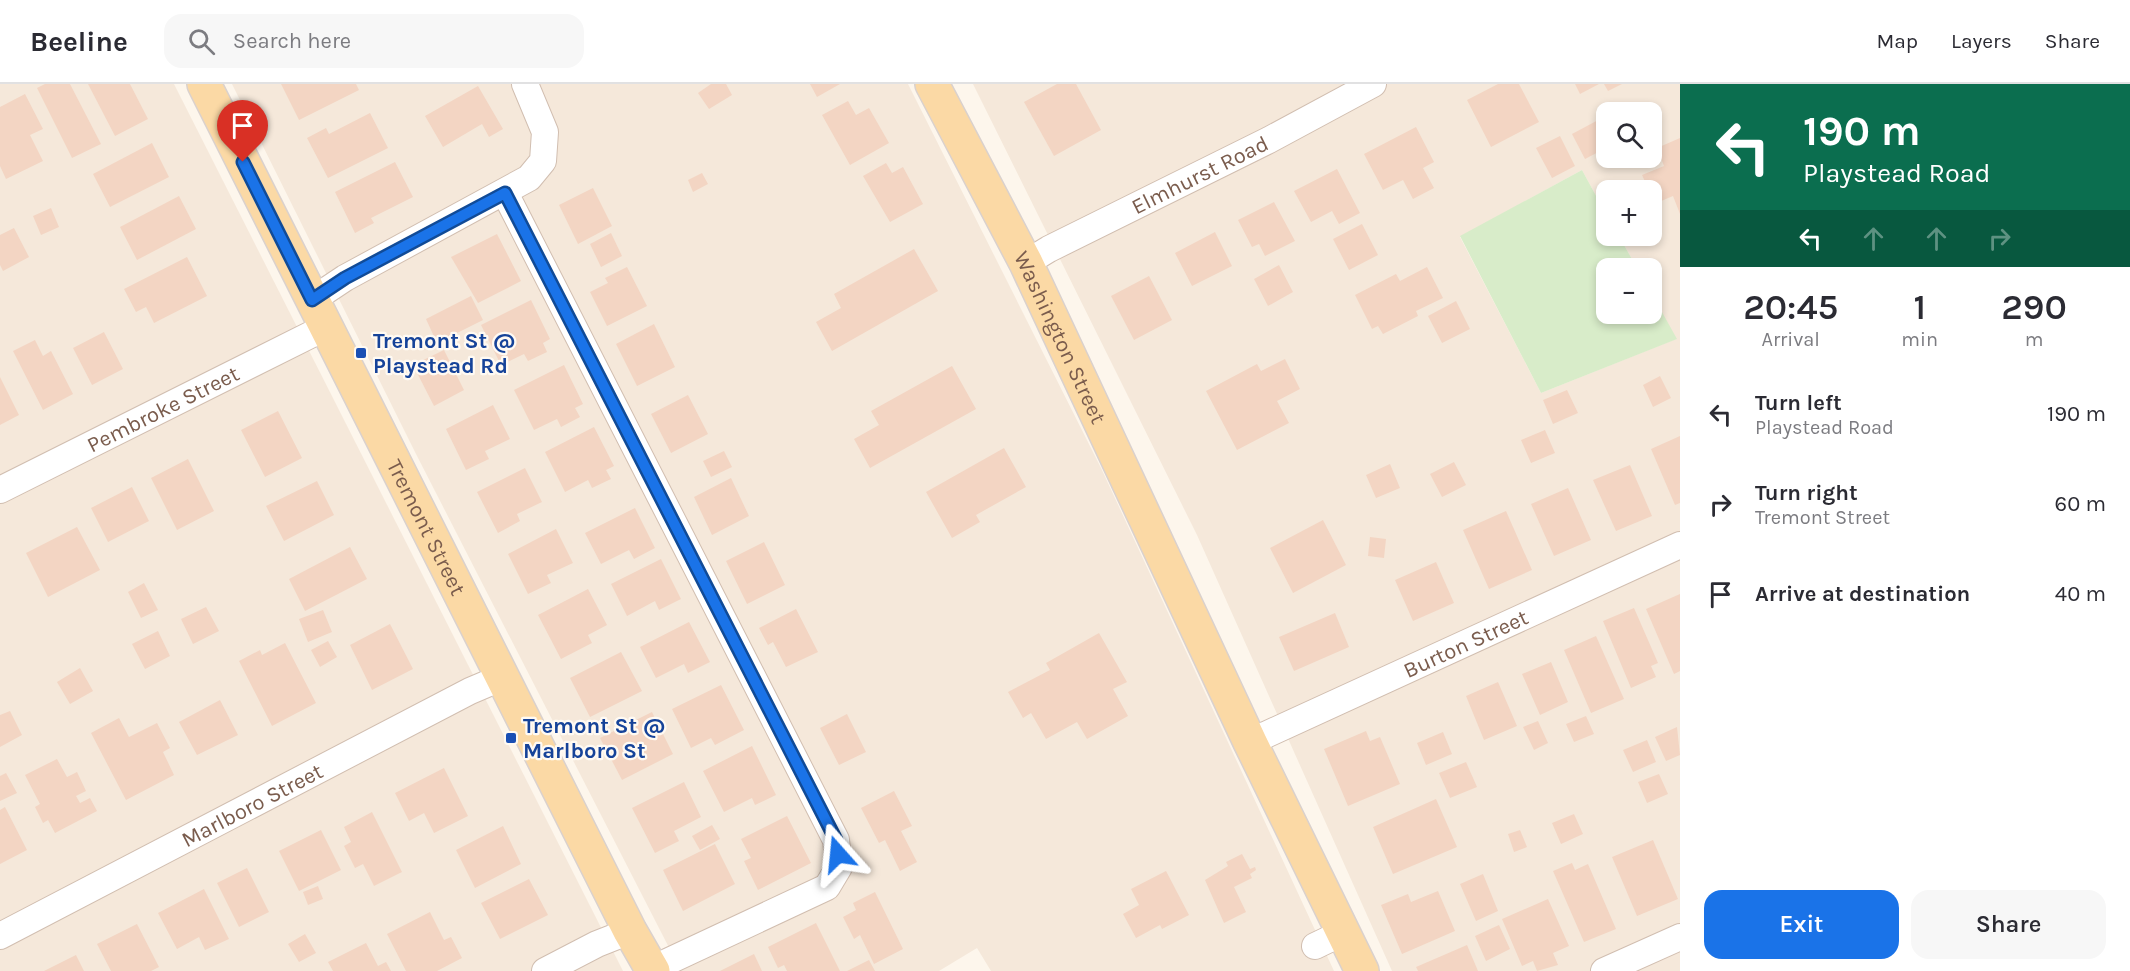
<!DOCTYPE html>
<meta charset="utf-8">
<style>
:root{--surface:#fff;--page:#f7f7f7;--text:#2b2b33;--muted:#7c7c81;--line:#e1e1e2;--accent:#1a73e8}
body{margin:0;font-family:Karla,sans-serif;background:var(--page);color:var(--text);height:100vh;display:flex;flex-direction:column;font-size:22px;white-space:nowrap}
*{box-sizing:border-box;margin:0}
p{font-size:20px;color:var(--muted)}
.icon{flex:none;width:33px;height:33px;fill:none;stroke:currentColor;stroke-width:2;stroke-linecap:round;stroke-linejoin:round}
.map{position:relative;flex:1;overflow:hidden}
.panel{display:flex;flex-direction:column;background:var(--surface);width:450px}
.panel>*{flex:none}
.banner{background:#0b6e4f;color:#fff;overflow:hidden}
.tools{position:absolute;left:1596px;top:18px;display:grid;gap:12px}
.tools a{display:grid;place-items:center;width:66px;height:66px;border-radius:12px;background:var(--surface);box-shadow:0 3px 9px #0003;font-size:30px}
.pin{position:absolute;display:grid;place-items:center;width:51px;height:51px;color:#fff;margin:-62px -26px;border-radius:50% 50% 50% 0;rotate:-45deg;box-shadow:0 0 6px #0007}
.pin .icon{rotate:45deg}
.me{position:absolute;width:66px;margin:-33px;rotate:342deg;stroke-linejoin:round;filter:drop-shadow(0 0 4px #0008)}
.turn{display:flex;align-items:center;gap:21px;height:126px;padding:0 24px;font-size:27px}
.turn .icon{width:78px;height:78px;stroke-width:2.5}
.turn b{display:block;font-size:42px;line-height:51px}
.lanes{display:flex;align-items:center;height:57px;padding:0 24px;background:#0003;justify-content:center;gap:30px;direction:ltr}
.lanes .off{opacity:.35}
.eta{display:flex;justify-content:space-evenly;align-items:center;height:102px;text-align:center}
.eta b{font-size:36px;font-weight:600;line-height:42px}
.action{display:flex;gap:12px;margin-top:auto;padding:12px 24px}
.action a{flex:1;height:69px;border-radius:18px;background:var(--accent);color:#fff;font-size:24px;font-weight:600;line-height:69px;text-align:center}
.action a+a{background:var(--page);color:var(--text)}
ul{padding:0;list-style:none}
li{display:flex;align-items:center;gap:18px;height:90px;padding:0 24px}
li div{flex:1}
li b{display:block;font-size:22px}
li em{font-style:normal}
header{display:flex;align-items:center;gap:36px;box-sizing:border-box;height:84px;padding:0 30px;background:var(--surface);border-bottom:2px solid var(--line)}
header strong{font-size:28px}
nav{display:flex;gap:33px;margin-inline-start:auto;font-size:21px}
.search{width:420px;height:54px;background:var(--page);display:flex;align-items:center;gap:15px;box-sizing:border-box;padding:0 21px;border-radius:18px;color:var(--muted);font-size:22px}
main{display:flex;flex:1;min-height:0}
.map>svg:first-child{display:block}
.residential{fill:#f5e8da;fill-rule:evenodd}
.green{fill:#d8ecc9}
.building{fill:#f3d5c3}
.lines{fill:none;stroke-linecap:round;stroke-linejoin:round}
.minor-casing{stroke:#d1beb0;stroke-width:28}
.major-casing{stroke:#dad1cd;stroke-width:36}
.minor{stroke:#fff;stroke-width:26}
.major{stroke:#fbd9a5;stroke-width:33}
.route-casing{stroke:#114b97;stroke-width:15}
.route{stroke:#1a73e8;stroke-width:10}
.transit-dot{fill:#1a4fb4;stroke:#fffaf3;stroke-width:2}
.labels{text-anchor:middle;stroke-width:4.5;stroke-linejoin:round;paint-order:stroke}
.street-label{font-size:22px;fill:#7a5c4d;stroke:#fffaf3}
.transit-label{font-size:22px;font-weight:bold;fill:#164399;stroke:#fffaf3;text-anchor:start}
</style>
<header>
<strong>Beeline</strong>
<div class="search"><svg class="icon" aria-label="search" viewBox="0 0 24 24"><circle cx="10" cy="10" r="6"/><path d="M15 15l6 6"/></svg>Search here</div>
<nav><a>Map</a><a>Layers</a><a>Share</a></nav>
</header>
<main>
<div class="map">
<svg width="1680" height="887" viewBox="0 0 1680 887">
<rect width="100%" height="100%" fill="#fdf6ec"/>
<!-- residential -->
<g class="residential">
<path d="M0,0H174L623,887H0Z"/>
<path d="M232,0H908L1101,384L1334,887H991L977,864L939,887H681L416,370Z"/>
<path d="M973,0H1680V887H1392L1197,451ZM1606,28H1652V74H1606ZM1582,86L1606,130V106H1652V152H1619L1637,184H1652V210L1676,255L1541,309L1460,153Z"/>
</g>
<!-- green -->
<path class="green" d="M1582,86L1606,130V152H1619L1637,184H1606V230H1652V210L1677,255L1541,309L1460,152Z"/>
<!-- building -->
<g class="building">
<path d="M45,0H70L101,60L72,74L37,4Z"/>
<path d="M88,0H130L148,35L115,52Z"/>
<path d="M281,0H356L359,6L299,36Z"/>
<path d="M711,0H726L732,11L709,25L698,9Z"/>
<path d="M810,0H840L817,13Z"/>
<path d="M1057,0H1076L1101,46L1054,72L1024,18Z"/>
<path d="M1498,0H1519L1539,38L1491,63L1467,16Z"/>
<path d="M1575,0H1599L1580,10Z"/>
<path d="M1604,0H1622L1608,7Z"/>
<path d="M478,2L503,45L489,53L482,40L443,63L425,32Z"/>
<path d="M25,10L43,45L30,51L43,77L6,95L0,82V23Z"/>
<path d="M848,17L856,31L869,24L889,59L850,81L822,31Z"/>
<path d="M370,29L388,64L328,94L307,54L326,44L329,50Z"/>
<path d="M1602,34L1606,44V64L1585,75L1572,50Z"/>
<path d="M1416,43L1434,78L1423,84L1434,104L1413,115L1403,96L1383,106L1364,70Z"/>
<path d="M1560,52L1575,82L1552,94L1536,64Z"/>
<path d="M1680,54V130L1673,112L1654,120L1652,106H1649L1642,91L1664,82L1657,64Z"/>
<path d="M152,59L169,93L110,123L93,90Z"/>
<path d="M395,78L413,113L371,134L374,139L355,149L335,108Z"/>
<path d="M886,79L892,89L903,83L923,120L890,138L863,92Z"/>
<path d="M1337,85L1360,129L1339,140L1332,127L1311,138L1294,107Z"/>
<path d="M702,89L708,100L693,108L688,96Z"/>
<path d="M593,104L612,142L578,160L559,121Z"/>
<path d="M179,112L196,145L137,176L120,143Z"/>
<path d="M1274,118L1295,157L1265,172L1259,160L1252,163L1238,136Z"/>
<path d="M51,124L59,143L41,151L33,132Z"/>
<path d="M1362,140L1378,171L1349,186L1333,155Z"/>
<path d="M14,144L29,173L3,187L0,181V151Z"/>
<path d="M1215,148L1232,182L1192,202L1175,169Z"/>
<path d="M611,149L622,172L601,183L590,160Z"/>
<path d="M497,150L521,197L478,219L451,173Z"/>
<path d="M914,165L938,207L832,267L816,238L841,224L834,210Z"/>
<path d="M187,173L207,212L154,239L146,223L136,228L124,205Z"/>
<path d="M1279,181L1293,208L1268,222L1254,195Z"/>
<path d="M627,183L647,222L607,242L590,208L608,199L605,194Z"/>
<path d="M1427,183L1443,214L1416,227L1418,232L1383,250L1378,242L1372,245L1355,211L1396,190L1400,197Z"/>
<path d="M1149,192L1172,236L1134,256L1111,212Z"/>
<path d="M471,212L483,236L437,259L426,235Z"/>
<path d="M531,216L550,255L543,259L547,268L528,277L524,270L501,281L481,241Z"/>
<path d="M1456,217L1470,245L1442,259L1428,232Z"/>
<path d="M654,240L675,283L637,302L616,260Z"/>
<path d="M104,248L123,285L92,301L73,264Z"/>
<path d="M35,256L43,272L51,267L73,310L43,326L13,267Z"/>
<path d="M444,266L464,306L434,322L413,281Z"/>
<path d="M1285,275L1300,305L1277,317L1289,339L1237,366L1206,307L1257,280L1261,287Z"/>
<path d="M564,281L583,320L575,324L580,333L561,343L557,335L534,346L514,306Z"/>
<path d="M952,282L976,325L870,384L854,355L879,341L871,327Z"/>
<path d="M1660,292L1671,314L1653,323L1643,301Z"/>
<path d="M0,293L19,331L0,341Z"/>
<path d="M1567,306L1578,329L1553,340L1543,316Z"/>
<path d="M688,311L708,350L671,369L651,330Z"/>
<path d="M493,321L510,355L485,367L489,375L466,386L446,345Z"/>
<path d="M278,327L302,374L265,393L241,346Z"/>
<path d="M594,343L614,382L606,386L611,395L592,404L588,396L565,408L545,368Z"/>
<path d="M1545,346L1555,369L1531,379L1521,356Z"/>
<path d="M1680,352V419L1675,421L1651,365Z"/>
<path d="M1004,364L1026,403L976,431L980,438L952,454L926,408Z"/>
<path d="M724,367L732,383L711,393L703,377Z"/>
<path d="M188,375L214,427L177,446L151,394Z"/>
<path d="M1454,378L1466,401L1442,413L1430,390Z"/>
<path d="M1390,380L1400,404L1376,414L1366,391Z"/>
<path d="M1630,381L1652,432L1616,447L1593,396Z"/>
<path d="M525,384L542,418L517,430L520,437L498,449L477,408Z"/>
<path d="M731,394L749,432L712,451L694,413Z"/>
<path d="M317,397L334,431L284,457L266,422Z"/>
<path d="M132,403L149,437L108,458L91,424Z"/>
<path d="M1568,404L1591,456L1554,472L1531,420Z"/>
<path d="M635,424L655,464L634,475L629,466L601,480L585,449Z"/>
<path d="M1506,427L1532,486L1489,505L1463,446Z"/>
<path d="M1323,436L1346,481L1293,509L1270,464Z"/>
<path d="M77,443L100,486L48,513L26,469Z"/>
<path d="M556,445L573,479L547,491L551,499L528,510L508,470Z"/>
<path d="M1370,453L1386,455L1384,474L1368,472Z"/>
<path d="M764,458L785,501L747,520L726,477Z"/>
<path d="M350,463L367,495L305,527L289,495Z"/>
<path d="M661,475L681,515L659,526L655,517L627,532L611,500Z"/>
<path d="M1436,478L1454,519L1413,537L1395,496Z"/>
<path d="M144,499L158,526L141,534L128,508Z"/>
<path d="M588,505L607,541L588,551L592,559L561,575L538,531Z"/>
<path d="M1680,510V587L1674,590L1646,525Z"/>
<path d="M206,523L219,547L193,560L181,535Z"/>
<path d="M1634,524L1658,579L1651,582L1656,593L1631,604L1603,537Z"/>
<path d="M796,525L818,568L786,583L773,558L768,561L759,544Z"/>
<path d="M323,526L332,548L308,558L299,535Z"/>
<path d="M1335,529L1349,563L1294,587L1279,553Z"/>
<path d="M689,538L710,578L688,589L684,580L656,594L640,563Z"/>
<path d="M390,540L413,585L372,606L350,561Z"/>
<path d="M158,547L170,572L145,585L132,560Z"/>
<path d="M1099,549L1127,598L1113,605L1128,632L1087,655L1077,638L1046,655L1031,629L1023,634L1008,608L1050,586L1046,579Z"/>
<path d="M1596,552L1624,615L1591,629L1564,566Z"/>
<path d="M328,557L337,573L320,583L311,566Z"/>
<path d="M285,559L316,619L272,642L239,577L260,566L262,571Z"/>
<path d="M621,568L642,607L590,633L570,594Z"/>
<path d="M1551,578L1568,618L1540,631L1522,590Z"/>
<path d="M80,584L93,607L70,620L57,598Z"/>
<path d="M1498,598L1517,642L1484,656L1466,612Z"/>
<path d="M721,601L744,646L715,661L711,654L691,664L672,625Z"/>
<path d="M220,616L238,651L197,671L179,638Z"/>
<path d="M10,627L22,651L0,663V631Z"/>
<path d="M652,628L673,670L622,696L600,654Z"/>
<path d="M847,630L866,668L839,681L820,644Z"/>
<path d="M1586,632L1594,650L1574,658L1566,640Z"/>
<path d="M119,634L129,653L157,639L170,664L163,668L174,691L126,716L91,649Z"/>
<path d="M1538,637L1548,659L1534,666L1523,643Z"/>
<path d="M1677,643L1680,671L1666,677L1655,653Z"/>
<path d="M1366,647L1370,657L1380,653L1400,700L1348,722L1324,665Z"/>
<path d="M1443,648L1452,670L1426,681L1417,659Z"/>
<path d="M1647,656L1656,678L1633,688L1623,666Z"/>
<path d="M752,662L776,711L755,721L752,714L724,728L703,687Z"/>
<path d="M57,675L67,693L77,688L86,707L76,712L80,719L90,714L97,727L55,749L48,736L43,739L35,723L40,720L25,691Z"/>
<path d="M1466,678L1477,703L1450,714L1439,689Z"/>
<path d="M444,684L468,732L434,749L424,729L409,737L395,709Z"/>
<path d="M6,689L17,709L0,717V692Z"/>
<path d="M1659,690L1668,710L1647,719L1638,698Z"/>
<path d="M684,698L701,733L674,747L679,757L655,769L632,724Z"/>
<path d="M894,707L912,742L901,747L917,778L900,787L885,756L879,759L861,724Z"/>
<path d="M1436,715L1457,763L1393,790L1373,743Z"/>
<path d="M5,723L27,766L0,780V726Z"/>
<path d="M372,728L402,788L374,802L363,780L355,784L344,762L351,758L344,743Z"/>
<path d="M1574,730L1583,750L1561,760L1552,739Z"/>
<path d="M787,732L811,779L758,806L744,777L751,774L741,755Z"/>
<path d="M712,741L720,755L700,766L692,752Z"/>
<path d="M503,742L521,780L475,804L456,766Z"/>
<path d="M321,746L341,786L299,807L279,767Z"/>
<path d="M1520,746L1527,763L1514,768L1508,750Z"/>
<path d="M1653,756L1678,815L1637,832L1612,773Z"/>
<path d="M715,760L735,800L683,827L663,786Z"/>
<path d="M1242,770L1250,785L1255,783L1256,786L1250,790L1252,794L1234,803L1246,828L1224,839L1205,796L1228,782L1226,778Z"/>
<path d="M1572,779L1575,786L1588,780L1616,845L1584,858L1553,787Z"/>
<path d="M247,784L269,828L239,843L217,799Z"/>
<path d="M1166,787L1189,831L1162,845L1160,841L1136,854L1123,830L1139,821L1131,805Z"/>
<path d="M1483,790L1498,827L1476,837L1460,800Z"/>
<path d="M529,795L548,831L500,855L481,819Z"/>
<path d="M318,802L323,815L308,821L303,808Z"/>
<path d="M204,805L229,855L205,866L199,853L177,865L158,829Z"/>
<path d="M1438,807L1455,847L1402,870L1381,821L1408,810L1411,818Z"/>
<path d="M875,808L903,865L874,880L860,851L854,855L843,833L856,826L853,819Z"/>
<path d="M1548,815L1569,862L1553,869L1558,881L1537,887L1533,877L1522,882L1502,835Z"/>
<path d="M430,828L444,856L451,853L462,874L437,887H406L387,850Z"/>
<path d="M816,839L840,887H787L784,881L778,884L768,863Z"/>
<path d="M137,840L159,883L151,887H111L97,860Z"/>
<path d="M1499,841L1510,865L1486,877L1475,852Z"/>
<path d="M305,850L316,869L299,878L288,860Z"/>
<path d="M366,859L378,882L386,878L391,887H333L328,878Z"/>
<path d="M1467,861L1478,887H1418L1416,883Z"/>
<path d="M754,870L762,887H720Z"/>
<path d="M76,871L84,887H44Z"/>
<path d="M869,876L875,887H847Z"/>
</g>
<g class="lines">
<defs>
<g id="minor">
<path d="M505,109L836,756L839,783L827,803L652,885"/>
<path id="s1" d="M1026,179L1049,165L1269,56L1373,0"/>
<path d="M312,216L345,194L529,94L543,77L545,48L525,0"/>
<path id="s2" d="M0,406L326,243"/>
<path id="s3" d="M1250,658L1680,461"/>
<path id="s4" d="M0,852L470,607L503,593"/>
<path d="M1315,862L1342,849"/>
<path d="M545,887L597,860L630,847"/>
<path d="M1604,887L1680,853"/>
</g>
<g id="major">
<path id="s5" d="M204,0L630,847L653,887"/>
<path id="s6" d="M932,0L1026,179L1250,658L1362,887"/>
</g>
</defs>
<!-- minor casing -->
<use href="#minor" class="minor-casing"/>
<!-- major casing -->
<use href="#major" class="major-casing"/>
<!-- minor -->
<use href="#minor" class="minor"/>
<!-- major -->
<use href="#major" class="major"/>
</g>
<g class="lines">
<defs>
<path id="route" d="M243,78L312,216L345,194L505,109L836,756L838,770"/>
</defs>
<!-- route casing -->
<use href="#route" class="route-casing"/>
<!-- route -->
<use href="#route" class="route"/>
</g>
<!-- markers -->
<g class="transit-dot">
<rect x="355" y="263" width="12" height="12" rx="3"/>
<rect x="505" y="648" width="12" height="12" rx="3"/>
</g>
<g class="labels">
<!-- street labels -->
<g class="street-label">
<text dy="8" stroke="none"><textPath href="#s1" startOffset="195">Elmhurst Road</textPath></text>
<text dy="8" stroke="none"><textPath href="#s6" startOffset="284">Washington Street</textPath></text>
<text dy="8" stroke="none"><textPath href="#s2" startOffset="182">Pembroke Street</textPath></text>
<text dy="8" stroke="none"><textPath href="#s5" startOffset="496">Tremont Street</textPath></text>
<text dy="8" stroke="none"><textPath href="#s3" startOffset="237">Burton Street</textPath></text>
<text dy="8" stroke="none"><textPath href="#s4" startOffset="284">Marlboro Street</textPath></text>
</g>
<!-- transit labels -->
<g class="transit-label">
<text x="373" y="264">Tremont St @<tspan x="373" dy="25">Playstead Rd</tspan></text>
<text x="523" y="649">Tremont St @<tspan x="523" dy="25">Marlboro St</tspan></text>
</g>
</g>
</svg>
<div class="tools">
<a><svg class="icon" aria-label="search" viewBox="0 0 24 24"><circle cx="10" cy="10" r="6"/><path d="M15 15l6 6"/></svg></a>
<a>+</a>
<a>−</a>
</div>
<div class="pin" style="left:243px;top:78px;background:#d93025"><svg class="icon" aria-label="arrive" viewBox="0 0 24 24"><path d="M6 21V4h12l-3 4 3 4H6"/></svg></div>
<svg class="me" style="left:838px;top:770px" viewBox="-20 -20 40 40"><path d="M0-17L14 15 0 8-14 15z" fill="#1a73e8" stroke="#fff" stroke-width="4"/></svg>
</div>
<section class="panel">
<div class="banner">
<div class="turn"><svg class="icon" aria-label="left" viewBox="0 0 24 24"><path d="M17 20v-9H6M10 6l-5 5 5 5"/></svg><div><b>190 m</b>Playstead Road</div></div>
<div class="lanes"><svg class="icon" aria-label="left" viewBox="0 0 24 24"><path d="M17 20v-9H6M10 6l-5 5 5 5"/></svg><svg class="icon off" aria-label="ahead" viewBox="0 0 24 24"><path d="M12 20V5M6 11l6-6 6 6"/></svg><svg class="icon off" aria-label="ahead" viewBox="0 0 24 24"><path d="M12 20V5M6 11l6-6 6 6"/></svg><svg class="icon off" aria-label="right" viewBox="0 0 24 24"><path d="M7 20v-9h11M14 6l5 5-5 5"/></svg></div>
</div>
<div class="eta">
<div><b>20:45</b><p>Arrival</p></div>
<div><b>1</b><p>min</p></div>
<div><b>290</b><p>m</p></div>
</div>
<ul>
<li><svg class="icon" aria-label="left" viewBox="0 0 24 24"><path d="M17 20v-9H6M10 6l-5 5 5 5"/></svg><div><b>Turn left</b><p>Playstead Road</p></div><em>190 m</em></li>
<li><svg class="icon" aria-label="right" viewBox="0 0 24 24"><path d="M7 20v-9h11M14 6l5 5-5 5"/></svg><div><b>Turn right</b><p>Tremont Street</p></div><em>60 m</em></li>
<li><svg class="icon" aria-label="arrive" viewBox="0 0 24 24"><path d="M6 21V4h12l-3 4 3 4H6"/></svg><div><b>Arrive at destination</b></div><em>40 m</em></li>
</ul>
<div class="action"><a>Exit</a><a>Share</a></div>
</section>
</main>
